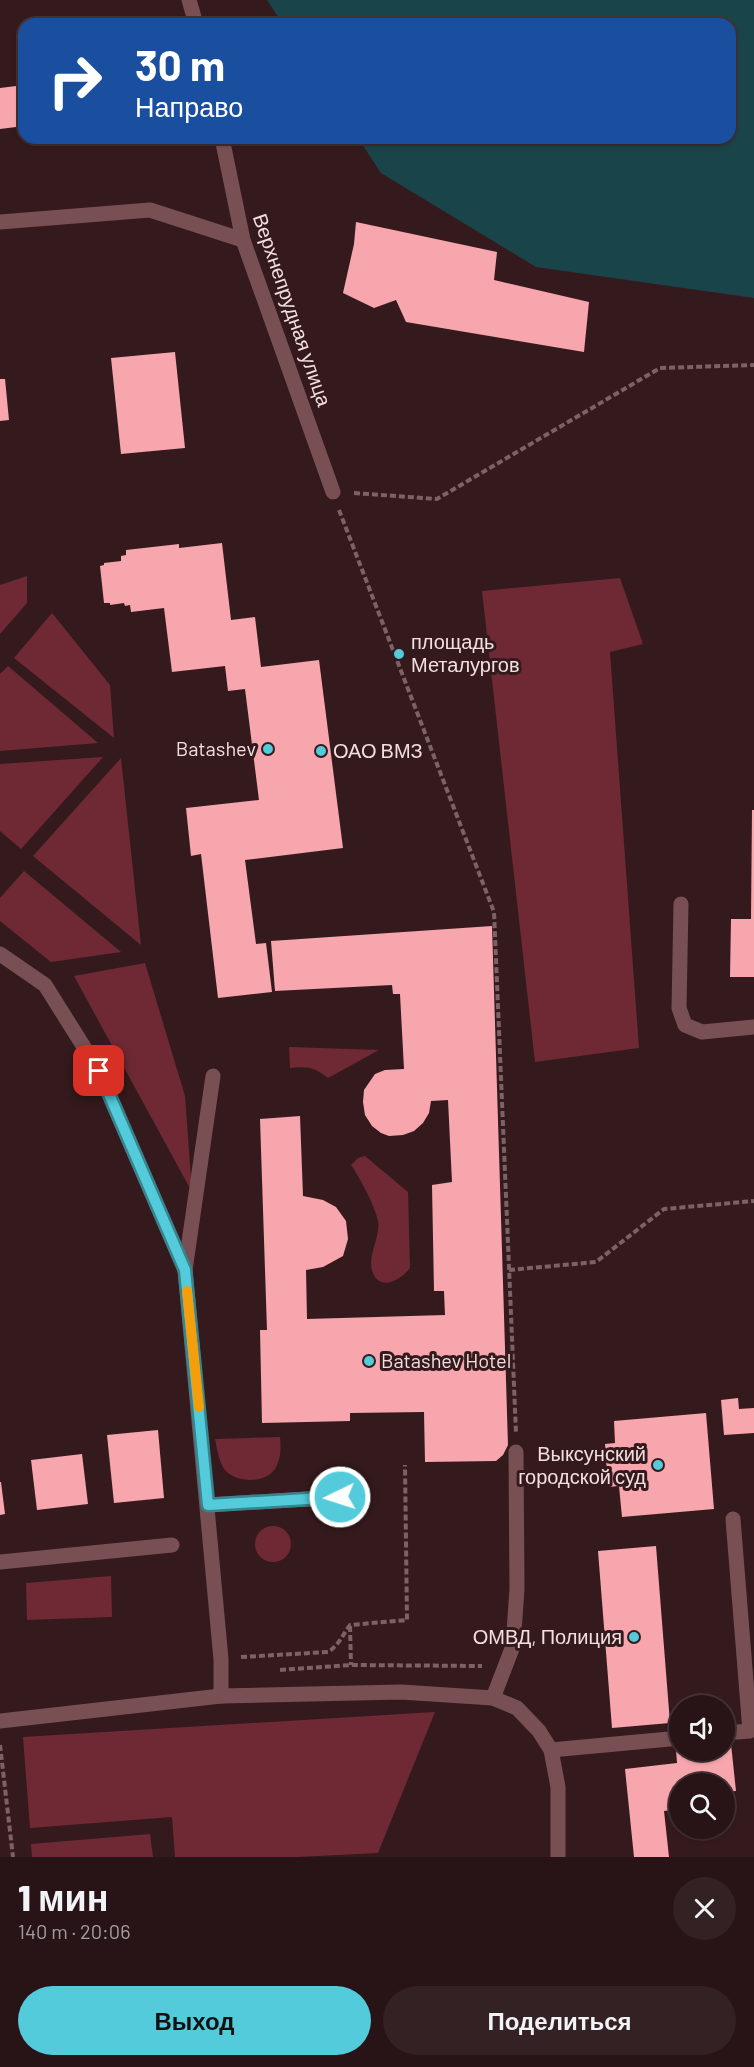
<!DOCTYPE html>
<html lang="ru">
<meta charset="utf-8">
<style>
:root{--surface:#281416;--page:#342123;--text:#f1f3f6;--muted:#a59ea1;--line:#443335;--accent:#53cbda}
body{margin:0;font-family:Barlow,sans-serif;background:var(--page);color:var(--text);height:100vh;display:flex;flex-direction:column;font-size:22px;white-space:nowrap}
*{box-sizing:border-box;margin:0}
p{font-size:20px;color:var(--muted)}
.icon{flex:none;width:33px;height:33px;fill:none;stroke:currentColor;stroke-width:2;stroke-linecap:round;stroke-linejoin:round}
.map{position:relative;height:1857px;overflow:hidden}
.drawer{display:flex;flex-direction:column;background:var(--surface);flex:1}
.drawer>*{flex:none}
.banner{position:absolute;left:18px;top:18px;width:718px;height:126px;border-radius:18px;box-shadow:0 2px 4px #0004,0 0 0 2px var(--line);background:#1a4fa0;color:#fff;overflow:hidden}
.fabs{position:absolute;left:669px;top:1695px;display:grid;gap:12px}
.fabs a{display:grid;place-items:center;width:66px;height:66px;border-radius:50%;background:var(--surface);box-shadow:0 2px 4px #0004,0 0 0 2px var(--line);font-size:30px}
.pin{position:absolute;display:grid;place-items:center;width:51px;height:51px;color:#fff;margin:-26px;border-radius:12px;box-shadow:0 3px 9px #0006}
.me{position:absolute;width:66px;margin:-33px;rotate:266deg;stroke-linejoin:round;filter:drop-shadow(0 0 4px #0008)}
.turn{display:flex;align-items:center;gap:21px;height:126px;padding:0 18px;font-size:27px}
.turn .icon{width:78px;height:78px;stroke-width:2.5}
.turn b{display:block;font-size:42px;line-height:51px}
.round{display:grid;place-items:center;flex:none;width:63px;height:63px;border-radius:32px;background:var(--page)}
.overview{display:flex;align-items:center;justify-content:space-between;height:102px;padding:0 18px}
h1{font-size:36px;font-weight:800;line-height:45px}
.button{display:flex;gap:12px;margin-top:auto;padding:12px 18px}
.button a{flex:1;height:69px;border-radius:36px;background:var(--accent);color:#111;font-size:24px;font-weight:800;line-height:69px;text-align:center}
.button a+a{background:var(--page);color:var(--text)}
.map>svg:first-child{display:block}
.green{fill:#6e2934}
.water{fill:#19454a}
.building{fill:#f7a6ae}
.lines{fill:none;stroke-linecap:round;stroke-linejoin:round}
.path{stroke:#7b6365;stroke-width:4;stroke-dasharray:6 3;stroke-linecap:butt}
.minor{stroke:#785054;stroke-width:15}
.route-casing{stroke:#36848e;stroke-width:15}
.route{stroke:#53cbda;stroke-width:10}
.slow{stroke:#f59e0b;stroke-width:10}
.poi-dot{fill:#53cbda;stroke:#351a1d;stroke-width:2}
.labels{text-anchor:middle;stroke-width:6;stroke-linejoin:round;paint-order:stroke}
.street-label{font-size:20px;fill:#f3dfe0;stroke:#351a1d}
.poi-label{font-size:20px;fill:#f3dfe0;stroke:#351a1d;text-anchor:start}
</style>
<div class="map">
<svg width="754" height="1857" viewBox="0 0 754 1857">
<rect width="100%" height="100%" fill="#351a1d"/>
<!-- green -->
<g class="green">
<path d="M27,576V603L0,634V585Z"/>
<path d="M620,578L643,644L610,652L639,1048L535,1062L482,591Z"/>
<path d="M52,613L110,685L114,738L14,658Z"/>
<path d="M8,666L98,743L0,751V674Z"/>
<path d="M103,757L21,849L0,831V764Z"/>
<path d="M121,758L141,945L33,856Z"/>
<path d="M24,871L121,952L51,962L0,921V898Z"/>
<path d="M145,963L185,1096L192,1192L74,976Z"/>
<path d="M289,1047L379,1050L328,1078C315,1067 306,1066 290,1068Z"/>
<path d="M365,1156L408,1192L410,1268C402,1279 381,1292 373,1273C366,1257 381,1237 378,1221C375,1206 360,1178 351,1165L358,1158Z"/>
<path d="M280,1437C281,1448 281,1459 275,1469C265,1484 236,1483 225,1470C219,1463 217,1448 215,1439Z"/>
<circle cx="273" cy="1544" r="18"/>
<path d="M111,1576L112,1617L27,1620L26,1583Z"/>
<path d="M435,1712L378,1853L297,1857H175L172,1817L30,1828L23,1737Z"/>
<path d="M150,1834L153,1857H32L31,1844Z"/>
</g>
<!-- water -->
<path class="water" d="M267,0H754V298L536,267L381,173L358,138H730V24H283Z"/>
<!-- building -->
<g class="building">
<path d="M24,85V126L0,129V88Z"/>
<path d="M356,222L497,252L494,280L589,302L584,352L406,322L396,300L374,308L343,293L354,244Z"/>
<path d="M175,352L185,448L121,454L111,358Z"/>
<path d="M0,379H5L9,420L0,421Z"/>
<path d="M222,543L231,620L255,617L261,667L319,660L343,848L245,860L256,944L266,943L272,992L218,998L201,854L191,856L186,808L259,800L245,689L228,691L225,666L172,672L164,608L131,612L130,605L125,606L124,603L110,605V603H104L100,566L104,565V563L121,561V556L126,555V550L179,544V548Z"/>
<path d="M752,810H754V977H730L731,919H751Z"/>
<path d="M492,926L508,1445L503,1455L496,1461L425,1462L424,1412L350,1413V1421L262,1423L260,1330H267L260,1119L300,1116L303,1196L323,1200L336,1207L346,1221L348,1239L343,1256L323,1267L306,1270L307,1319L445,1315L444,1291H434L432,1185L452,1182L448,1100L431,1101L429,1113L423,1123L414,1131L403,1135L389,1136L381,1133L372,1126L365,1115L363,1102L364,1090L375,1074L385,1070L404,1069L400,994H393L392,985L275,991L271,941Z"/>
<path d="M738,1398L739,1409L754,1408V1433L724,1435L721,1400Z"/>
<path d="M706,1413L714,1509L622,1517L619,1486L608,1487L605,1444L615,1443L614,1421Z"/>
<path d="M158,1430L164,1498L114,1503L107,1435Z"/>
<path d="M82,1454L88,1504L37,1510L31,1460Z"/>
<path d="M0,1482H1L5,1514L0,1515Z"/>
<path d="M656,1546L670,1723L612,1728L598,1551Z"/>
<path d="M731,1744L736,1791L724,1792V1784H680V1809L664,1811L669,1857H634L625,1769L677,1763L676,1750H724V1745Z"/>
</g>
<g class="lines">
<!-- path -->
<g class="path">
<path d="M354,493L437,499L660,368L754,365"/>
<path d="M339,510L494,912L516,1433"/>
<path d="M509,1270L596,1262L664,1209L754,1201"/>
<path d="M350,1626L351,1665"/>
<path d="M241,1657L328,1652C339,1645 342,1636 350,1625L407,1620L405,1465"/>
<path d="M280,1670L351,1665L482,1666"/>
<path d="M0,1745L13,1857"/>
</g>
<!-- minor -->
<g class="minor">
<path d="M189,0L196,24"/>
<path d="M222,138L243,240L333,492"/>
<path d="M0,222L150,210L243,240"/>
<path d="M681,904L679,1008L685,1025L702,1032L754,1027"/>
<path d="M0,954L45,985L99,1071L185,1270"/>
<path d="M213,1076L185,1270L221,1659V1696"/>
<path d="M208,1505L340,1497"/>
<path d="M0,1562L172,1545"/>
<path d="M493,1698L513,1646L517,1589L516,1452"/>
<path d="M0,1721L221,1696L401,1692L493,1698L517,1708L539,1731L551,1750L558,1787V1857"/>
<path d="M724,1733L750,1731L733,1519"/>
<path d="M551,1750L680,1738"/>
</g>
</g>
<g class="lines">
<defs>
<path id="route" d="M99,1071L185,1270L208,1505L340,1497"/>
</defs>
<!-- route casing -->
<use href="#route" class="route-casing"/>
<!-- route -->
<use href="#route" class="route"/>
<!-- slow -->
<path class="slow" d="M187,1291L199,1407"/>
</g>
<!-- markers -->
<g class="poi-dot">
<circle cx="399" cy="654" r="6"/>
<circle cx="268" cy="749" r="6"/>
<circle cx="321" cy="751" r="6"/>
<circle cx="369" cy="1361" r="6"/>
<circle cx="658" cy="1465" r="6"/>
<circle cx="634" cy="1637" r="6"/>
</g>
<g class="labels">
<!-- street labels -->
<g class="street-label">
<text transform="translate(292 310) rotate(71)" y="7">Верхнепрудная улица</text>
</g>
<!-- poi labels -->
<g class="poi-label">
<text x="411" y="649">площадь<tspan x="411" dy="23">Металургов</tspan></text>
<text x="256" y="756" text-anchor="end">Batashev</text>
<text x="333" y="758">ОАО ВМЗ</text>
<text x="381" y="1368">Batashev Hotel</text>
<text x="646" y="1461" text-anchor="end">Выксунский<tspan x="646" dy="23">городской суд</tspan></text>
<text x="622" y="1644" text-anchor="end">ОМВД, Полиция</text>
</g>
</g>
</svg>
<div class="fabs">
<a><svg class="icon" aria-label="sound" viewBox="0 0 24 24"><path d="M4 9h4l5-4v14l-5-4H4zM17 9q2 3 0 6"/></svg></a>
<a><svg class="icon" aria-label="search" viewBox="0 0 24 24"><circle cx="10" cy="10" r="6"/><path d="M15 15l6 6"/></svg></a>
</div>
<div class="pin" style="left:99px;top:1071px;background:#d93025"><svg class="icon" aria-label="arrive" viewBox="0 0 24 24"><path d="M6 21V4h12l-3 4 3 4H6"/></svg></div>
<svg class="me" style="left:340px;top:1497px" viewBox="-20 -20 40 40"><circle r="17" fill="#53cbda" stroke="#fff" stroke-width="3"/><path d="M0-11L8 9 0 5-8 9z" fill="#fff"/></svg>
<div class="banner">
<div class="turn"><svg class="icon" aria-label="right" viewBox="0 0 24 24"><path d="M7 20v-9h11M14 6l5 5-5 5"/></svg><div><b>30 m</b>Направо</div></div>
</div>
</div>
<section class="drawer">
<div class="overview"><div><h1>1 мин</h1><p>140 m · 20:06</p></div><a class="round"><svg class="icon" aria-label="close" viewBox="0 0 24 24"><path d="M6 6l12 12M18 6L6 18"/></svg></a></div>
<div class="button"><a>Выход</a><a>Поделиться</a></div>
</section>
